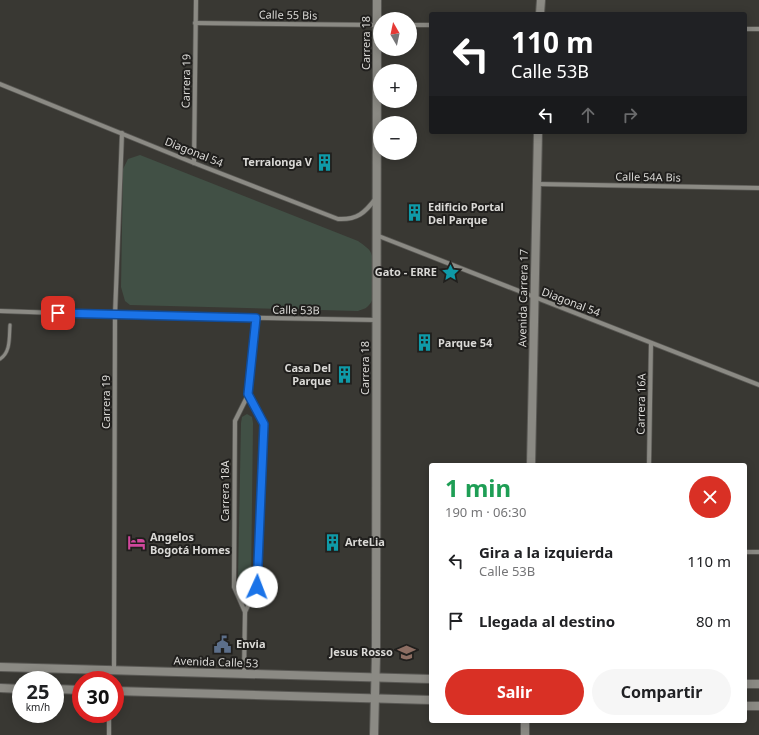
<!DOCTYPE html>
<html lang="es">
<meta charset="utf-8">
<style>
:root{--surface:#fff;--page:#f6f6f6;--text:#202124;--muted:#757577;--accent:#d93025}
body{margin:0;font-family:"Noto Sans",sans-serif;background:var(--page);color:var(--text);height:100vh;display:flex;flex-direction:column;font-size:15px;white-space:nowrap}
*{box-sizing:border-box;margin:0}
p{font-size:13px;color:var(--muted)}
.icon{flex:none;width:22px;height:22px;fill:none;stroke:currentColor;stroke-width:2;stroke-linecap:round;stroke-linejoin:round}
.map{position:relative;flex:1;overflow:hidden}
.panel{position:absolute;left:429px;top:463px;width:318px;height:260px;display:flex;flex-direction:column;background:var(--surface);border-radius:4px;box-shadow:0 2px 10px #0003}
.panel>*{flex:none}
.top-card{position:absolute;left:429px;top:12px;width:318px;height:122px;border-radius:4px;box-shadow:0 2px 10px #0003;background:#202124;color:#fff;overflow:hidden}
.needle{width:26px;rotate:351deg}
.controls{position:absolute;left:373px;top:12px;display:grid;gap:8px}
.controls a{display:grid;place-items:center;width:44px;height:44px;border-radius:50%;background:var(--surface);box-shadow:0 2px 10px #0003;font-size:20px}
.speed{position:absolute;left:12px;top:671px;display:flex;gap:8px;font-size:20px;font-weight:700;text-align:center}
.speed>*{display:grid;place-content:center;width:52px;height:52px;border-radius:50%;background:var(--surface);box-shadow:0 2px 10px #0003;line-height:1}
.speed small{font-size:10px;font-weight:400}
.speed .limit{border:6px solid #d22;background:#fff;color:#111}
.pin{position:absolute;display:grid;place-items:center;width:34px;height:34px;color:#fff;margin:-17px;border-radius:8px;box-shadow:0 2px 6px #0006}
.me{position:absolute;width:44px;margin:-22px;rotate:2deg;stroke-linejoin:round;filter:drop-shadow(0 0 3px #0008)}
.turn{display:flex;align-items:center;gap:14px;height:84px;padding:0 16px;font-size:18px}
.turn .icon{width:52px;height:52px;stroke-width:2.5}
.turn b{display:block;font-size:28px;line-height:34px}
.lanes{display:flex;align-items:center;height:38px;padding:0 16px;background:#0003;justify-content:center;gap:20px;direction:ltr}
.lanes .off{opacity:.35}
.round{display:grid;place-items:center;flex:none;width:42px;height:42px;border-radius:21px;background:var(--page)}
.head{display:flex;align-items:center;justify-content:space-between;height:68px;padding:0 16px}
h1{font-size:24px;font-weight:700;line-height:30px;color:#1e9e55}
.cta{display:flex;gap:8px;margin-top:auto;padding:8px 16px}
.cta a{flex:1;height:46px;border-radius:24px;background:var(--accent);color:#fff;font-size:16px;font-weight:700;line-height:46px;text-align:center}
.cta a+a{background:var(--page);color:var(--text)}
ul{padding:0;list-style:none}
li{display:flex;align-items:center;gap:12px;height:60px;padding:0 16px}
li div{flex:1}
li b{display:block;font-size:15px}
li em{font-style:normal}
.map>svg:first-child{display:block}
.green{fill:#415045}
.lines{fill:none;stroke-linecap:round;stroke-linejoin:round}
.lane-casing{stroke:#585753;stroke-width:4.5}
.street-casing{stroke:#585753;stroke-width:5.5}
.secondary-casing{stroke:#585753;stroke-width:10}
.lane{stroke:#8b8a84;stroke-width:3}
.street{stroke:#8b8a84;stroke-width:4}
.secondary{stroke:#8b8a84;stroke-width:8}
.route-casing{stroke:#114b97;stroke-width:10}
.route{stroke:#1a73e8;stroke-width:7}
.labels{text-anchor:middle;stroke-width:4;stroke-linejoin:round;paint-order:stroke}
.street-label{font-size:11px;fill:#dad9d6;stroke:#201f1d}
.poi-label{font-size:11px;font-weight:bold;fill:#dad9d6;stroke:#201f1d;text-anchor:start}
</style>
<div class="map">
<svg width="759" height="735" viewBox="0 0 759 735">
<rect width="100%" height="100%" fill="#393833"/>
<!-- green -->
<g class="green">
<path d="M140,155L358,241C362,244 370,249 371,253C376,265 378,296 369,305C366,309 363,309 358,311L130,305L125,301L121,287L123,169L128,159Z"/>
<path d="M247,414L252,417L253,423L251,581L248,585L244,587L240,585L238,581L241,423L242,417Z"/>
</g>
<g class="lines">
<defs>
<path id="lane" d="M0,359C11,352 9,337 10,325"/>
<g id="street">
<path d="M195,23L377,25"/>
<path d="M410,25H431"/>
<path d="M745,29H759"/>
<path d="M0,84L194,163L338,219C357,220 365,213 376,198"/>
<path d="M194,163L196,0"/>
<path d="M537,184L759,188"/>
<path d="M376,235L759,385"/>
<path d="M0,311L115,315L376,320"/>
<path d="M649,465L651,343"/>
<path d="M745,552H759"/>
<path d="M245,612L257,587L264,424L248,395"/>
<path d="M114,670L115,315L122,133"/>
<path d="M244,674L245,612L234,587L235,421L248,395L256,318"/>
<path d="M109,714V735"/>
</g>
<g id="secondary">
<path d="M540,14L541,0"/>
<path d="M531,465L538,132"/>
<path d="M0,667L431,679"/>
<path d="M745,684H759"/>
<path d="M0,688L21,689"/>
<path d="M55,689L81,690"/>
<path d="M115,691L431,700"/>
<path d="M745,706H759"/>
<path d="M374,735L376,655L377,0"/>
<path d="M525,735V721"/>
</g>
</defs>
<!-- lane casing -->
<use href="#lane" class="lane-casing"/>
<!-- street casing -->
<use href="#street" class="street-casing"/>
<!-- secondary casing -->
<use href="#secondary" class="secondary-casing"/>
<!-- lane -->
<use href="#lane" class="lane"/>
<!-- street -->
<use href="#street" class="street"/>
<!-- secondary -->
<use href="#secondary" class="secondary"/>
</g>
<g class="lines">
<defs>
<path id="route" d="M58,313L256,318L248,394L264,424L257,587"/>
</defs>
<!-- route casing -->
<use href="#route" class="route-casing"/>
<!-- route -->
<use href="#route" class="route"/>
</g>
<!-- icons -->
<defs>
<symbol id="building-bare" viewBox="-9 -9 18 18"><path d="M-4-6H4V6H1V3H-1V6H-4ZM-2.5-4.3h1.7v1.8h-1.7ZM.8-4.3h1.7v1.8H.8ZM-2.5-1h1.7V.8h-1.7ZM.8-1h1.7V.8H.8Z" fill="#0f9aa8" stroke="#201f1d" stroke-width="2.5" paint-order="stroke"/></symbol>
<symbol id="sight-bare" viewBox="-9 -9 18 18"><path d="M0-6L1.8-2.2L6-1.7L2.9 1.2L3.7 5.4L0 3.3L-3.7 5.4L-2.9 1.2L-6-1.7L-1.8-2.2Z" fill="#0f9aa8" stroke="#201f1d" stroke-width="2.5" paint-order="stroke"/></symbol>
<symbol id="hotel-bare" viewBox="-9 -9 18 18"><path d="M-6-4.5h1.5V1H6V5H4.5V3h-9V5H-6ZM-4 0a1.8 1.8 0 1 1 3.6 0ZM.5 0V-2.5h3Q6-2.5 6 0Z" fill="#d1479c" stroke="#201f1d" stroke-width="2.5" paint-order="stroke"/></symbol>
<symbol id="civic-bare" viewBox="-9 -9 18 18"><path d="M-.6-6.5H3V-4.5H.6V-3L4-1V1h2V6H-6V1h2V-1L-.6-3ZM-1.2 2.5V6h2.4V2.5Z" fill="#5c6f8a" stroke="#201f1d" stroke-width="2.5" paint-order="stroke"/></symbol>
<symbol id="university-bare" viewBox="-9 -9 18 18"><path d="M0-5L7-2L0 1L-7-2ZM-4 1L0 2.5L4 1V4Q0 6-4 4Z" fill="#8d6e63" stroke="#201f1d" stroke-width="2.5" paint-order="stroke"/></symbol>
</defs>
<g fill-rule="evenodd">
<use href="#building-bare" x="312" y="150" width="25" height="25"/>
<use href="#building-bare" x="402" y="200" width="25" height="25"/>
<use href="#sight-bare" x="438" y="260" width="25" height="25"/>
<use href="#building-bare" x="412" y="330" width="25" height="25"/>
<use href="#building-bare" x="332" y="362" width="25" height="25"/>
<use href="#building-bare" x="320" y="530" width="25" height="25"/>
<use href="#hotel-bare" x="124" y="530" width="25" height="25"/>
<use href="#civic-bare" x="210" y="632" width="25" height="25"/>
<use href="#university-bare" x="394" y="640" width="25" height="25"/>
</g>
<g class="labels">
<!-- street labels -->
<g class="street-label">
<text transform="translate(288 15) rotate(1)" y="4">Calle 55 Bis</text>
<text transform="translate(366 43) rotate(-90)" y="4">Carrera 18</text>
<text transform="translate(186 81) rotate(-89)" y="4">Carrera 19</text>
<text transform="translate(194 152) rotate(22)" y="4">Diagonal 54</text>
<text transform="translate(648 177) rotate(1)" y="4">Calle 54A Bis</text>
<text transform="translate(523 298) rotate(-89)" y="4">Avenida Carrera 17</text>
<text transform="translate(571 302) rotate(21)" y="4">Diagonal 54</text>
<text transform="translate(296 310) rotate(1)" y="4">Calle 53B</text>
<text transform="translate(365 368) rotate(-90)" y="4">Carrera 18</text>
<text transform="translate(106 402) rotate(-90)" y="4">Carrera 19</text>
<text transform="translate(641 404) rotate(-89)" y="4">Carrera 16A</text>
<text transform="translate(225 491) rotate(-90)" y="4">Carrera 18A</text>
<text transform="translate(216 662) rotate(2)" y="4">Avenida Calle 53</text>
</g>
<!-- poi labels -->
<g class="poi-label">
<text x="312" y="166" text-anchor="end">Terralonga V</text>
<text x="428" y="211">Edificio Portal<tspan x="428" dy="13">Del Parque</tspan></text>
<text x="437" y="276" text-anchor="end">Gato - ERRE</text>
<text x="438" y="347">Parque 54</text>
<text x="331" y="372" text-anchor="end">Casa Del<tspan x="331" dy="13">Parque</tspan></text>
<text x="150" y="541">Angelos<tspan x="150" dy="13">Bogotá Homes</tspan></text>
<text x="345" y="546">ArteLia</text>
<text x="236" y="648">Envia</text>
<text x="393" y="656" text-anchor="end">Jesus Rosso</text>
</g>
</g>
</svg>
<div class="controls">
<a><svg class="needle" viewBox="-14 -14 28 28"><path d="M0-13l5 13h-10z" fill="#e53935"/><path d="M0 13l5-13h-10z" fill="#757577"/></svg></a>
<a>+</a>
<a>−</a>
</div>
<div class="speed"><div>25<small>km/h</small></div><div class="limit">30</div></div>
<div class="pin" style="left:58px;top:313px;background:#d93025"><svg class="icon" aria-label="arrive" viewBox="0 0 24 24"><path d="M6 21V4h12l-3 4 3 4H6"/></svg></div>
<svg class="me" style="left:257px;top:587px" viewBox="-20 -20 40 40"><circle r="19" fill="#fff"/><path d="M0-13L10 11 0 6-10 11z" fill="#1a73e8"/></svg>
<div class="top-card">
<div class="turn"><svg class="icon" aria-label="left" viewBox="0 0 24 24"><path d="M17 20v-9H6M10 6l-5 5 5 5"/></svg><div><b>110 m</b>Calle 53B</div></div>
<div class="lanes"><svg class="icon" aria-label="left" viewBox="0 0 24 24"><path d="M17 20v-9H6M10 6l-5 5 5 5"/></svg><svg class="icon off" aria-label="ahead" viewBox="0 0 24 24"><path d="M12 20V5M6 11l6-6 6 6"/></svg><svg class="icon off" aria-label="right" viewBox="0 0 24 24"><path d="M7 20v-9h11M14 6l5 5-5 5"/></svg></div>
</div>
<section class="panel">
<div class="head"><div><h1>1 min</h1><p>190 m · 06:30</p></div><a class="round" style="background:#d93025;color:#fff"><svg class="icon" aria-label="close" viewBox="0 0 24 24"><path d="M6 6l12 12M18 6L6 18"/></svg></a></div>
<ul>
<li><svg class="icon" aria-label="left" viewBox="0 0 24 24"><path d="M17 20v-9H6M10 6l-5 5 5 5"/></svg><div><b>Gira a la izquierda</b><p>Calle 53B</p></div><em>110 m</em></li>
<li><svg class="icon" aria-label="arrive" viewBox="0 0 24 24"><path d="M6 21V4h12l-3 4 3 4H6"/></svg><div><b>Llegada al destino</b></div><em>80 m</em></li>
</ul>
<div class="cta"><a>Salir</a><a>Compartir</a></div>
</section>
</div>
